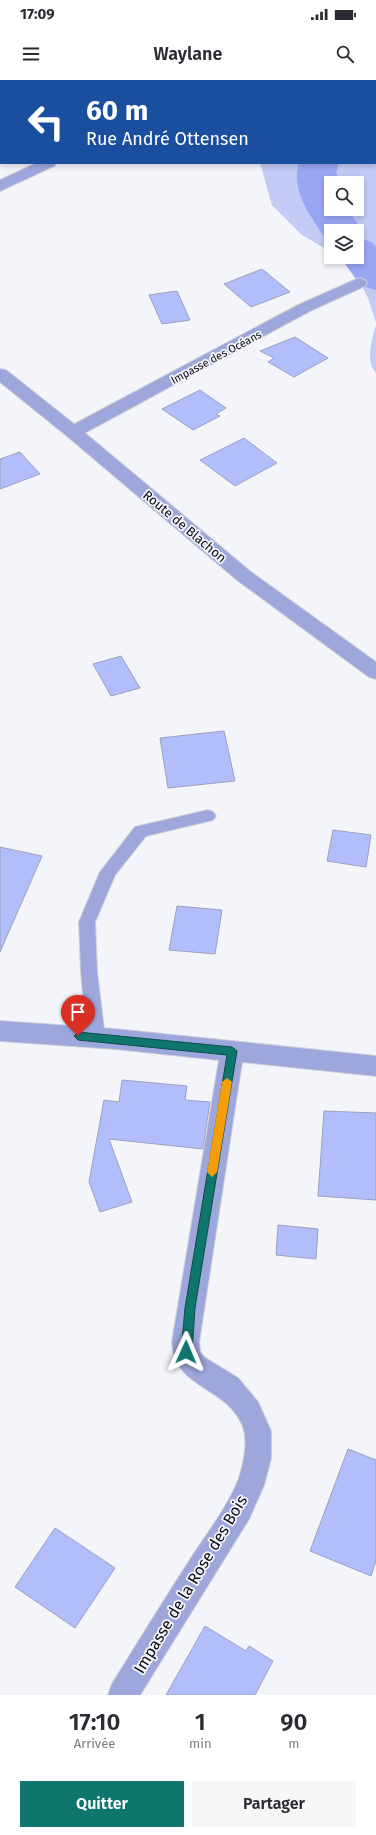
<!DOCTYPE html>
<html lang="fr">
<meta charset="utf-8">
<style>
:root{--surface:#fff;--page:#f7f7f7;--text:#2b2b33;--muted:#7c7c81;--accent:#0f766e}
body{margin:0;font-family:"Fira Sans",sans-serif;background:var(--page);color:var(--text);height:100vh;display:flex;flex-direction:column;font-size:15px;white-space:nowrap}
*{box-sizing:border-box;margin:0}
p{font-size:13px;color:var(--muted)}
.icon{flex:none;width:22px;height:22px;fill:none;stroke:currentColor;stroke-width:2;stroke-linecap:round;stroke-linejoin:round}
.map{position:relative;height:1615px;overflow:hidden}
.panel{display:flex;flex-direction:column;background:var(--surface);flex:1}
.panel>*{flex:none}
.banner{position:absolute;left:0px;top:0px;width:376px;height:84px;box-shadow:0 2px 6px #0003;background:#1a4fa0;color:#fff;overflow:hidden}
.fabs{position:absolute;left:324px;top:96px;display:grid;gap:8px}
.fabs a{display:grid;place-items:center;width:40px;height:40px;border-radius:0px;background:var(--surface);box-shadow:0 2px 6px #0003;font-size:20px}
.pin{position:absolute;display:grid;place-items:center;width:34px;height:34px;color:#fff;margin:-41px -17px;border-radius:50% 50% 50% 0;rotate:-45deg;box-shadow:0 0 4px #0007}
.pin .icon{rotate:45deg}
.me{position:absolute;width:44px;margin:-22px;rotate:1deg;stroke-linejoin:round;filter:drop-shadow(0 0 3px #0008)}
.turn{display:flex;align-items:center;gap:14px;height:84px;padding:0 20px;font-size:18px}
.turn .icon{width:52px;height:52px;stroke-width:2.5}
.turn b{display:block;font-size:28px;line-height:34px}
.eta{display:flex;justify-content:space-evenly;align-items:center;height:68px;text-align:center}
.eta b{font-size:24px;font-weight:600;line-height:28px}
.primary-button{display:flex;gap:8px;margin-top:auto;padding:8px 20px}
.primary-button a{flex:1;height:46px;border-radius:0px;background:var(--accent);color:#fff;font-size:16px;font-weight:600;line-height:46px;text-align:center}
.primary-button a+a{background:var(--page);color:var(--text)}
.status{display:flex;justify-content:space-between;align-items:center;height:28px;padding:0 20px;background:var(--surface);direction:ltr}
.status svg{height:11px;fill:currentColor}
header{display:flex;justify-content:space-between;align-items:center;height:52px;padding:0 20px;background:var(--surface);font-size:18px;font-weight:600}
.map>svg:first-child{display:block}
.green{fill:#c2caf6;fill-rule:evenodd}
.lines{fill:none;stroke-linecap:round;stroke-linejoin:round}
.river{fill:#9aa6f4;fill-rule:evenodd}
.building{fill:#b2bdfc;stroke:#9ca1bd}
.service-casing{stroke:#cfd0d6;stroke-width:2}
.minor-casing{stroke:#cfd0d6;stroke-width:2}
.tertiary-casing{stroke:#cfd0d6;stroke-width:2}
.service{fill:#9da7dc;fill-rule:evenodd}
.minor{fill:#9da7dc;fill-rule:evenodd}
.tertiary{fill:#9da7dc;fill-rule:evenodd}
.route{fill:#0f766e;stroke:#0a4d48}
.slow{fill:#f59e0b}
.labels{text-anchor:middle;stroke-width:3.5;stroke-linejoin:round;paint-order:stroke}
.far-street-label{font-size:11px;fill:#0b0c16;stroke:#f4f5fb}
.street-label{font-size:13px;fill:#0b0c16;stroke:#f4f5fb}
.near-street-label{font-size:16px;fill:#0b0c16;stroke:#f4f5fb}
</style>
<div class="status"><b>17:09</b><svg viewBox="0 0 49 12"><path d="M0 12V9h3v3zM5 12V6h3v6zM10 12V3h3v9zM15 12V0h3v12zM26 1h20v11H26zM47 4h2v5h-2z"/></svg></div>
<header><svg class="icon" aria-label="menu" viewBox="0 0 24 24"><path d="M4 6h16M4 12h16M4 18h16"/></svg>Waylane<svg class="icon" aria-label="search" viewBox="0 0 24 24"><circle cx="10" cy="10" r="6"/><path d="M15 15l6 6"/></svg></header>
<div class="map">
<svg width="376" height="1615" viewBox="0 0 376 1615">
<rect width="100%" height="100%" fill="#f4f5fb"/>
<!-- green -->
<g class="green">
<path d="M274,0H376V242L368,218L355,193L338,177H357V151H331V172L302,155L272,125L260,83H375V1ZM331,103H357V129H331Z"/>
<path d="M376,245V293C365,280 372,259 376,245Z"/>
</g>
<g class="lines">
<!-- river -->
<g class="river">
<rect x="331" y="0" width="38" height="1"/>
<path d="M299,83H339L336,93L340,103H331V129H347L363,151L358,158L372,162L376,167V210L361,206L340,177H357V151H331V161L327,160C312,139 290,110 299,83Z"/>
</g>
</g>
<!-- building -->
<g class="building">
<path d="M262,189L290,212L251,227L224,204Z"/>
<path d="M177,211L190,240L162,244L149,215Z"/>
<path d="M295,257L328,278L294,297L268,282L274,278L260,271Z"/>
<path d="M200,310L226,328L216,334L220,336L193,350L162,329Z"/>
<path d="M244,358L277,383L235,406L200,380Z"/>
<path d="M20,372L40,394L0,409V379Z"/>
<path d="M121,576L140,608L111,616L93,584Z"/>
<path d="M224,651L235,701L168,708L160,658Z"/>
<path d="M333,750L371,755L366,787L327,781Z"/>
<path d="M0,767L42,776L0,872Z"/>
<path d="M177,826L222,830L215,874L169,870Z"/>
<path d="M122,1000L187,1006L185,1020L210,1022L203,1069L109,1059L132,1122L100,1132L89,1102L104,1020L119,1022Z"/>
<path d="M324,1031L376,1033V1120L318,1116Z"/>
<path d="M278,1145L318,1149L316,1179L276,1175Z"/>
<path d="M348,1369L376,1380V1481L371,1496L310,1471Z"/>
<path d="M55,1448L115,1488L75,1548L15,1507Z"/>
<path d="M205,1546L246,1571L249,1566L273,1581L255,1615H166Z"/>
</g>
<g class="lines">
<defs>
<g id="service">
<path d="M0,0H7L1,1L0,4Z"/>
<path d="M208,730L213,732L216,736L213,740L146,756L115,795L95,842L97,892L105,957L102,962L96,964L90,962L87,957L81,892L79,842L100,792L135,747Z"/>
</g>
<g id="minor">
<path d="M37,83H56L54,86L0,111V100Z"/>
<path d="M359,198L365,200L367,203L365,206L310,231L79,356L73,357L67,356L64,352L67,348L298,225Z"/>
<path d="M0,941L115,949L376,976V996L242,982L199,1262L200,1272L204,1277L238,1298L258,1322L271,1351V1379L264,1405L249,1439L140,1615H108L112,1604C138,1562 164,1520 191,1478C207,1453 228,1427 239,1398C244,1382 249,1360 242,1344C224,1305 175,1309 172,1262L219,980L115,969L0,961Z"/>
</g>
<path id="tertiary" d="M0,289L6,290L79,348L251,492L376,582V599L369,597L237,500L67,356L0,302Z"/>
</defs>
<!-- service casing -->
<use href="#service" class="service-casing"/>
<!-- minor casing -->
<use href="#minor" class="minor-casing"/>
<!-- tertiary casing -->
<use href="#tertiary" class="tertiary-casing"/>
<!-- service -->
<use href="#service" class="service"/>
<!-- minor -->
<use href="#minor" class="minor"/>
<!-- tertiary -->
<use href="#tertiary" class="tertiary"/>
</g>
<!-- route -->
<path class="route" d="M78,952L232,967L237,971L195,1228L192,1272L190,1276L186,1277L182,1276L181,1272L185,1228L227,975L78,960L74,956Z"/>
<!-- slow -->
<path class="slow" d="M227,998L232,1002L217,1092L212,1097L207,1092L222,1002Z"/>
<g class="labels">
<!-- far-street labels -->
<g class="far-street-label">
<text transform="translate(216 277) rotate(-28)" y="4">Impasse des Océans</text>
</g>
<!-- street labels -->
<g class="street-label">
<text transform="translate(185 446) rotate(40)" y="5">Route de Blachon</text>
</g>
<!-- near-street labels -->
<g class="near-street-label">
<text transform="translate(190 1504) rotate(-59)" y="6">Impasse de la Rose des Bois</text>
</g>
</g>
</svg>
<div class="fabs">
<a><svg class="icon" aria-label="search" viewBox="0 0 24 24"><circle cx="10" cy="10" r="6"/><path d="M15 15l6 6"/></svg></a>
<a><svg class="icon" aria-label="layers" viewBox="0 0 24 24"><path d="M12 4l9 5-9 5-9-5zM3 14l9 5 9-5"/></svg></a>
</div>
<div class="pin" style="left:78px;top:956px;background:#d93025"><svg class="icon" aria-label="arrive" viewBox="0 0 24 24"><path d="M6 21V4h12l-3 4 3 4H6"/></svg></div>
<svg class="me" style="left:186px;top:1272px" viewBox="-20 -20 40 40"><path d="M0-17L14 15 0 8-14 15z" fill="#0f766e" stroke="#fff" stroke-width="4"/></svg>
<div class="banner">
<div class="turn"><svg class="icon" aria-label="left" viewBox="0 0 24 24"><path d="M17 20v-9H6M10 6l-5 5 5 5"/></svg><div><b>60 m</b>Rue André Ottensen</div></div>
</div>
</div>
<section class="panel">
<div class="eta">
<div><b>17:10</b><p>Arrivée</p></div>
<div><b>1</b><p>min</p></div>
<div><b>90</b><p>m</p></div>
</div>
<div class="primary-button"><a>Quitter</a><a>Partager</a></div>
</section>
